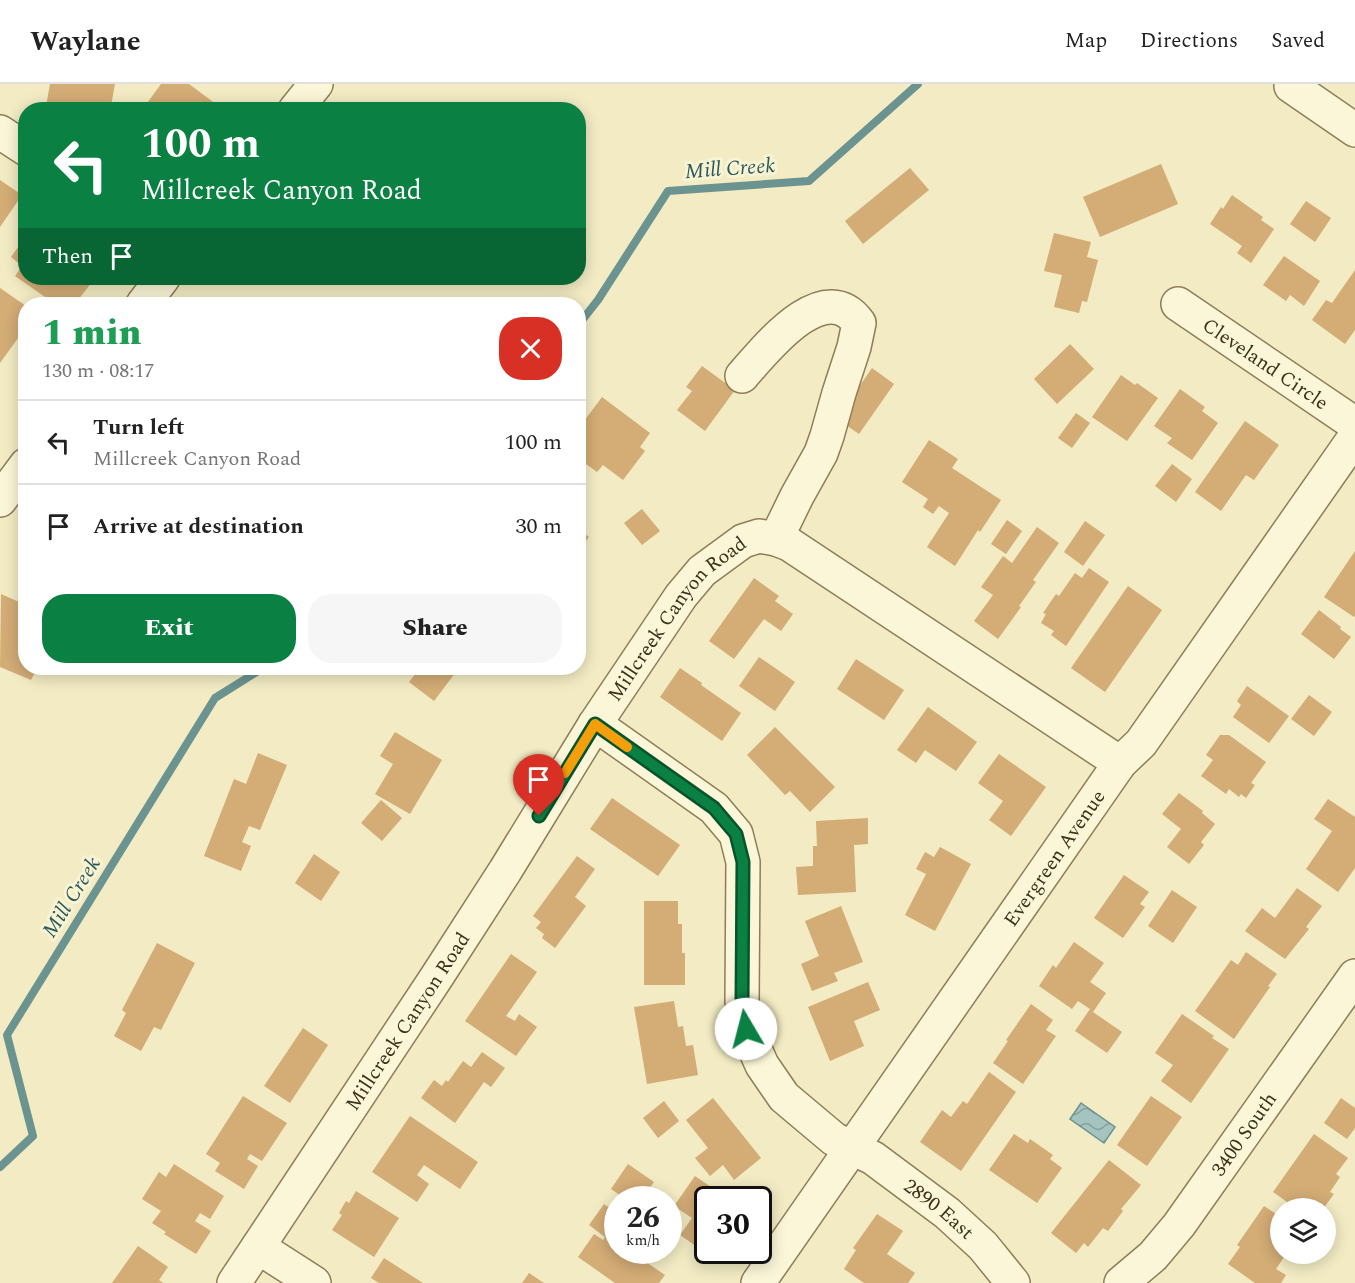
<!DOCTYPE html>
<meta charset="utf-8">
<style>
:root{--surface:#fff;--page:#f6f6f6;--text:#222;--muted:#767676;--line:#e0e0e0;--accent:#0b8043}
body{margin:0;font-family:Spectral,serif;background:var(--page);color:var(--text);height:100vh;display:flex;flex-direction:column;font-size:22px;white-space:nowrap}
*{box-sizing:border-box;margin:0}
p{font-size:20px;color:var(--muted)}
.icon{flex:none;width:33px;height:33px;fill:none;stroke:currentColor;stroke-width:2;stroke-linecap:round;stroke-linejoin:round}
.map{position:relative;flex:1;overflow:hidden}
.panel{position:absolute;left:18px;top:213px;width:568px;height:378px;display:flex;flex-direction:column;background:var(--surface);border-radius:24px;box-shadow:0 3px 15px #0003}
.panel>*{flex:none}
.top-card{position:absolute;left:18px;top:18px;width:568px;height:183px;border-radius:24px;box-shadow:0 3px 15px #0003;background:#0b8043;color:#fff;overflow:hidden}
.fabs{position:absolute;left:1270px;top:1114px;display:grid;gap:12px}
.fabs a{display:grid;place-items:center;width:66px;height:66px;border-radius:50%;background:var(--surface);box-shadow:0 3px 15px #0003;font-size:30px}
.speed{position:absolute;left:604px;top:1102px;display:flex;gap:12px;font-size:30px;font-weight:700;text-align:center}
.speed>*{display:grid;place-content:center;width:78px;height:78px;border-radius:50%;background:var(--surface);box-shadow:0 3px 15px #0003;line-height:1}
.speed small{font-size:15px;font-weight:400}
.speed .limit{border:3px solid #111;border-radius:9px;background:#fff;color:#111}
.pin{position:absolute;display:grid;place-items:center;width:51px;height:51px;color:#fff;margin:-62px -26px;border-radius:50% 50% 50% 0;rotate:-45deg;box-shadow:0 0 6px #0007}
.pin .icon{rotate:45deg}
.me{position:absolute;width:66px;margin:-33px;rotate:352deg;stroke-linejoin:round;filter:drop-shadow(0 0 4px #0008)}
.turn{display:flex;align-items:center;gap:21px;height:126px;padding:0 24px;font-size:27px}
.turn .icon{width:78px;height:78px;stroke-width:2.5}
.turn b{display:block;font-size:42px;line-height:51px}
.then{display:flex;align-items:center;height:57px;padding:0 24px;background:#0003;gap:12px;font-size:22px}
.round{display:grid;place-items:center;flex:none;width:63px;height:63px;border-radius:24px;background:var(--page)}
.head{display:flex;align-items:center;justify-content:space-between;height:102px;padding:0 24px}
h1{font-size:36px;font-weight:800;line-height:45px;color:#1e9e55}
.primary-button{display:flex;gap:12px;margin-top:auto;padding:12px 24px}
.primary-button a{flex:1;height:69px;border-radius:24px;background:var(--accent);color:#fff;font-size:24px;font-weight:800;line-height:69px;text-align:center}
.primary-button a+a{background:var(--page);color:var(--text)}
ul{padding:0;list-style:none}
li{display:flex;align-items:center;gap:18px;height:84px;padding:0 24px;border-top:2px solid var(--line)}
li div{flex:1}
li b{display:block;font-size:22px}
li em{font-style:normal}
header{display:flex;align-items:center;gap:36px;box-sizing:border-box;height:84px;padding:0 30px;background:var(--surface);border-bottom:2px solid var(--line)}
header strong{font-size:28px}
nav{display:flex;gap:33px;margin-inline-start:auto;font-size:21px}
.map>svg:first-child{display:block}
.water{fill:url(#water-waves);stroke:#6b9390;stroke-width:1.5}
.lines{fill:none;stroke-linecap:round;stroke-linejoin:round}
.stream{stroke:#6b9390;stroke-width:8}
.building{fill:#d3ac76}
.minor-casing{stroke:#8e7d58;stroke-width:36}
.minor{stroke:#fbf6d7;stroke-width:33}
.route-casing{stroke:#07532c;stroke-width:15}
.route{stroke:#0b8043;stroke-width:10}
.slow{stroke:#f59e0b;stroke-width:10}
.labels{text-anchor:middle;stroke-width:6;stroke-linejoin:round;paint-order:stroke}
.street-label{font-size:20px;fill:#3c311d;stroke:#f8f4d3}
.water-label{font-size:21px;font-style:italic;fill:#2b585d;stroke:#f8f4d3}
</style>
<header>
<strong>Waylane</strong>
<nav><a>Map</a><a>Directions</a><a>Saved</a></nav>
</header>
<div class="map">
<svg width="1355" height="1199" viewBox="0 0 1355 1199">
<defs>
<pattern id="water-waves" width="16" height="10" patternUnits="userSpaceOnUse" patternTransform="scale(1.5)"><rect width="16" height="10" fill="#a5c4c0"/><path d="M0 5q4-4 8 0t8 0" fill="none" stroke="#88a09b"/></pattern>
</defs>
<rect width="100%" height="100%" fill="#f2ebc3"/>
<!-- water -->
<path class="water" d="M1081,1019L1115,1043L1104,1059L1070,1035Z"/>
<g class="lines">
<!-- stream -->
<g class="stream">
<path d="M579,240L598,216L668,107L809,97L918,0"/>
<path d="M0,1083L33,1052L7,951L215,614L263,584"/>
</g>
</g>
<!-- building -->
<g class="building">
<path d="M50,0H115L111,22L87,18L86,26H63L46,22Z"/>
<path d="M161,0H189L224,26H142Z"/>
<path d="M1161,80L1178,120L1100,153L1083,113Z"/>
<path d="M910,84L929,106L863,160L845,137Z"/>
<path d="M0,96L22,111L0,143Z"/>
<path d="M1232,111L1263,133L1261,136L1274,145L1251,179L1237,169L1242,162L1210,140L1221,123L1223,125Z"/>
<path d="M1306,117L1331,134L1315,158L1290,140Z"/>
<path d="M1054,149L1091,158L1087,173L1098,176L1087,218L1082,217L1079,229L1054,223L1062,191L1044,187Z"/>
<path d="M26,152V194H95L75,220H55L15,192L22,182L11,173Z"/>
<path d="M1284,172L1320,197L1304,222L1290,211L1286,217L1263,201Z"/>
<path d="M1355,186V246L1345,260L1312,236L1326,216L1332,219Z"/>
<path d="M0,204L26,222V243L0,279Z"/>
<path d="M1070,260L1094,285L1057,320L1034,295Z"/>
<path d="M702,282L735,306L705,347L677,326L692,307L686,303Z"/>
<path d="M872,284L894,300L859,350L837,335Z"/>
<path d="M1121,291L1135,301L1137,299L1158,314L1127,357L1092,333Z"/>
<path d="M1180,305L1205,323L1202,327L1218,339L1192,376L1167,359L1172,354L1154,342Z"/>
<path d="M602,313L650,349L640,363L645,367L623,396L603,381L597,388L579,375V344Z"/>
<path d="M1076,329L1090,339L1072,364L1058,354Z"/>
<path d="M1245,337L1279,361L1254,396L1246,391L1221,427L1195,408Z"/>
<path d="M929,356L958,375L952,384L1001,416L980,448L978,446L955,482L927,463L949,429L939,422L933,430L923,423L928,415L902,398Z"/>
<path d="M1172,380L1192,395L1176,418L1155,402Z"/>
<path d="M642,425L660,447L642,461L624,439Z"/>
<path d="M1007,436L1022,447L1006,470L991,460Z"/>
<path d="M1085,437L1105,451L1083,482L1064,468Z"/>
<path d="M1037,443L1059,459L1033,496L1036,498L1019,522L1021,523L998,555L974,537L993,511L981,503L1003,472L1012,479Z"/>
<path d="M579,446L589,453L579,466Z"/>
<path d="M1355,467V532L1354,533L1324,513Z"/>
<path d="M1089,484L1109,498L1066,562L1051,551L1054,547L1041,539L1046,530L1043,529L1056,510L1059,512L1075,489L1082,494Z"/>
<path d="M754,494L779,512L775,517L793,530L781,547L764,535L734,575L709,557Z"/>
<path d="M1128,502L1162,526L1105,608L1071,584Z"/>
<path d="M1,510L26,521V584H37L31,596L0,583Z"/>
<path d="M1319,526L1341,543L1340,545L1351,553L1334,575L1301,550Z"/>
<path d="M759,573L795,598L775,627L739,602Z"/>
<path d="M856,575L904,606L884,636L837,605Z"/>
<path d="M420,584H459L434,617L409,598Z"/>
<path d="M680,584L702,599L701,601L741,629L722,657L660,613Z"/>
<path d="M1247,602L1289,632L1269,659L1233,633L1241,621L1237,617Z"/>
<path d="M1309,611L1332,628L1314,652L1291,635Z"/>
<path d="M928,623L977,658L956,687L925,666L916,679L897,666Z"/>
<path d="M775,643L835,703L810,728L790,707L785,711L747,671Z"/>
<path d="M395,648L442,676L410,730L375,710L393,680L380,672Z"/>
<path d="M1220,651H1229L1266,678L1251,699L1255,701L1246,714L1241,710L1239,713L1229,705L1226,710L1201,692L1213,676L1206,671Z"/>
<path d="M258,669L287,681L260,746L249,742L242,758L251,762L241,787L204,772L234,695L246,700Z"/>
<path d="M999,670L1046,703L1011,752L989,736L1003,717L978,699Z"/>
<path d="M1179,709L1203,727L1202,729L1215,740L1201,758L1204,761L1189,780L1167,763L1181,745L1162,730Z"/>
<path d="M612,714L680,761L658,792L590,745Z"/>
<path d="M1328,715L1355,733V784L1338,808L1306,785L1332,747L1314,735Z"/>
<path d="M381,716L402,734L382,757L361,739Z"/>
<path d="M868,734V760L854,761L856,808L798,811L796,783L813,782V762H817L816,737Z"/>
<path d="M940,763L971,780L935,847L905,831L926,790L916,785L925,768L934,773Z"/>
<path d="M314,770L340,788L321,817L295,799Z"/>
<path d="M577,772L595,785L575,813L586,822L555,864L542,854L544,850L536,844L541,838L533,832Z"/>
<path d="M1124,791L1149,808L1140,820L1145,823L1123,854L1094,834Z"/>
<path d="M1297,804L1322,822L1306,843L1309,845L1285,875L1245,847L1262,824L1275,834Z"/>
<path d="M1172,806L1197,823L1173,859L1148,842Z"/>
<path d="M644,817H678V840H682V869H685V901H644Z"/>
<path d="M841,822L863,878L834,889L838,897L812,907L801,880L819,872L805,837Z"/>
<path d="M1074,858L1104,879L1090,898L1106,909L1093,928L1122,948L1107,969L1075,947L1090,925L1078,917L1072,925L1039,902L1053,881L1056,884Z"/>
<path d="M157,859L195,879L161,946L154,943L141,967L114,952L126,929L122,926Z"/>
<path d="M1246,868L1277,890L1268,902L1270,903L1234,955L1195,927L1231,876L1238,881Z"/>
<path d="M511,870L537,888L506,932L515,937L519,930L537,943L516,972L465,937Z"/>
<path d="M868,898L880,926L854,937L864,962L830,977L808,923Z"/>
<path d="M674,917L678,943L683,942L686,962L693,961L698,991L647,1000L634,923Z"/>
<path d="M1031,920L1053,936L1046,946L1056,952L1023,1000L993,979L1008,957L1006,956Z"/>
<path d="M1182,930L1214,952L1212,954L1229,965L1191,1019L1161,997L1173,981L1155,969Z"/>
<path d="M303,944L328,961L290,1019L264,1002Z"/>
<path d="M482,968L505,984L491,1003L484,998L455,1039L421,1014L434,996L442,1002L446,996L448,998L463,977L471,983Z"/>
<path d="M989,988L1016,1008L961,1087L920,1058L942,1026L951,1033L963,1017L967,1020Z"/>
<path d="M243,1012L287,1039L262,1077L250,1070L247,1075L258,1082L244,1105L215,1087L220,1079L206,1070Z"/>
<path d="M1151,1012L1182,1033L1147,1082L1117,1061Z"/>
<path d="M713,1014L761,1074L734,1096L723,1081L710,1092L695,1074L708,1064L686,1036Z"/>
<path d="M1341,1014L1355,1024V1044L1347,1055L1324,1039Z"/>
<path d="M664,1017L679,1037L658,1054L643,1034Z"/>
<path d="M410,1032L478,1078L460,1105L424,1081L417,1091L429,1100L417,1118L372,1088Z"/>
<path d="M1014,1050L1028,1059L1030,1055L1053,1071L1050,1075L1062,1084L1037,1119L989,1086Z"/>
<path d="M1314,1050L1348,1074L1336,1090L1340,1093L1330,1108L1334,1110L1323,1125H1297L1273,1108Z"/>
<path d="M1109,1076L1141,1101L1121,1125L1123,1127L1108,1147L1103,1144L1088,1163L1084,1159L1076,1169L1051,1149Z"/>
<path d="M174,1080L224,1112L210,1135L200,1129L195,1137L211,1147L196,1170L164,1150L166,1148L152,1139L161,1127L142,1115L159,1088L166,1093Z"/>
<path d="M628,1080L654,1098L641,1116H627L611,1105Z"/>
<path d="M695,1092L730,1116H708V1153L700,1165L680,1151L692,1134L674,1122Z"/>
<path d="M356,1107L399,1134L374,1173L332,1146L342,1131L339,1129L346,1117L349,1119Z"/>
<path d="M604,1120L618,1130V1167H654L646,1178L665,1191L659,1199H615L578,1173L594,1150L603,1156L605,1153L589,1141Z"/>
<path d="M1264,1122L1281,1133V1170H1286L1276,1185L1286,1191L1281,1199H1255L1228,1180L1240,1163L1237,1161Z"/>
<path d="M877,1130L903,1147L887,1170L915,1189L908,1199H864L844,1185L856,1166L853,1164Z"/>
<path d="M138,1162L168,1183L159,1196L163,1199H112Z"/>
<path d="M384,1174L423,1199H379L371,1194Z"/>
<path d="M529,1189L544,1199H522Z"/>
</g>
<g class="lines">
<defs>
<g id="minor">
<path d="M1294,0L1291,2L1355,46"/>
<path d="M295,26L316,0"/>
<path d="M0,48L26,65"/>
<path d="M143,220L163,194"/>
<path id="s1" d="M1178,220L1355,340"/>
<path d="M742,292C765,266 824,190 859,239L854,263L839,309L827,352L821,369L797,412L776,455"/>
<path d="M0,416L26,381"/>
<path id="s2" d="M595,640L714,724L736,750L743,778L742,917L746,945L762,981L784,1013L834,1055L873,1074L947,1129L983,1162L1013,1199"/>
<path d="M258,1163L314,1199"/>
<path id="s3" d="M234,1199L436,894L505,787L595,640L681,512L702,487L743,457L759,452L776,455L789,460L1120,679"/>
<path id="s4" d="M758,1199L1120,679L1141,659L1355,353"/>
<path id="s5" d="M1121,1199L1153,1172L1179,1141L1355,892"/>
</g>
</defs>
<!-- minor casing -->
<use href="#minor" class="minor-casing"/>
<!-- minor -->
<use href="#minor" class="minor"/>
</g>
<g class="lines">
<defs>
<path id="route" d="M539,732L595,640L714,724L736,750L743,778L742,917L746,945"/>
</defs>
<!-- route casing -->
<use href="#route" class="route-casing"/>
<!-- route -->
<use href="#route" class="route"/>
<!-- slow -->
<path class="slow" d="M565,689L595,640L627,663"/>
</g>
<g class="labels">
<!-- street labels -->
<g class="street-label">
<text dy="7" stroke="none"><textPath href="#s1" startOffset="106">Cleveland Circle</textPath></text>
<text dy="7" stroke="none"><textPath href="#s3" startOffset="800">Millcreek Canyon Road</textPath></text>
<text dy="7" stroke="none"><textPath href="#s4" startOffset="518">Evergreen Avenue</textPath></text>
<text dy="7" stroke="none"><textPath href="#s3" startOffset="314">Millcreek Canyon Road</textPath></text>
<text dy="7" stroke="none"><textPath href="#s5" startOffset="194">3400 South</textPath></text>
<text dy="7" stroke="none"><textPath href="#s2" startOffset="646">2890 East</textPath></text>
</g>
<!-- water labels -->
<g class="water-label">
<text transform="translate(730 84) rotate(-4)" y="7">Mill Creek</text>
<text transform="translate(71 813) rotate(-58)" y="7">Mill Creek</text>
</g>
</g>
</svg>
<div class="fabs">
<a><svg class="icon" aria-label="layers" viewBox="0 0 24 24"><path d="M12 4l9 5-9 5-9-5zM3 14l9 5 9-5"/></svg></a>
</div>
<div class="speed"><div>26<small>km/h</small></div><div class="limit">30</div></div>
<div class="pin" style="left:539px;top:732px;background:#d93025"><svg class="icon" aria-label="arrive" viewBox="0 0 24 24"><path d="M6 21V4h12l-3 4 3 4H6"/></svg></div>
<svg class="me" style="left:746px;top:945px" viewBox="-20 -20 40 40"><circle r="19" fill="#fff"/><path d="M0-13L10 11 0 6-10 11z" fill="#0b8043"/></svg>
<div class="top-card">
<div class="turn"><svg class="icon" aria-label="left" viewBox="0 0 24 24"><path d="M17 20v-9H6M10 6l-5 5 5 5"/></svg><div><b>100 m</b>Millcreek Canyon Road</div></div>
<div class="then">Then<svg class="icon" aria-label="arrive" viewBox="0 0 24 24"><path d="M6 21V4h12l-3 4 3 4H6"/></svg></div>
</div>
<section class="panel">
<div class="head"><div><h1>1 min</h1><p>130 m · 08:17</p></div><a class="round" style="background:#d93025;color:#fff"><svg class="icon" aria-label="close" viewBox="0 0 24 24"><path d="M6 6l12 12M18 6L6 18"/></svg></a></div>
<ul>
<li><svg class="icon" aria-label="left" viewBox="0 0 24 24"><path d="M17 20v-9H6M10 6l-5 5 5 5"/></svg><div><b>Turn left</b><p>Millcreek Canyon Road</p></div><em>100 m</em></li>
<li><svg class="icon" aria-label="arrive" viewBox="0 0 24 24"><path d="M6 21V4h12l-3 4 3 4H6"/></svg><div><b>Arrive at destination</b></div><em>30 m</em></li>
</ul>
<div class="primary-button"><a>Exit</a><a>Share</a></div>
</section>
</div>
